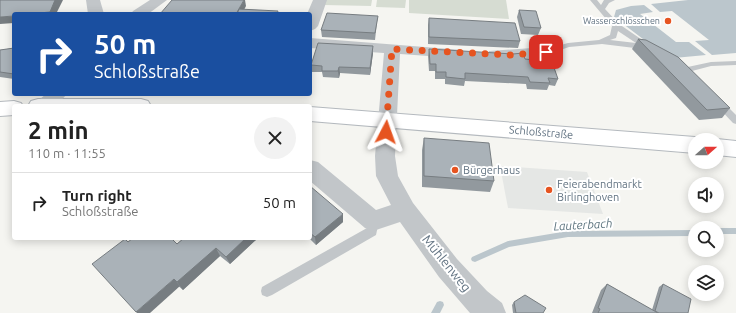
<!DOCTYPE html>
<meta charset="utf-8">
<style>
:root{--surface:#fff;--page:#f2f2f2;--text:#222;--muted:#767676;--line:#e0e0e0}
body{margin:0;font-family:Ubuntu,sans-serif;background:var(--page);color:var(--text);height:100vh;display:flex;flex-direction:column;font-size:15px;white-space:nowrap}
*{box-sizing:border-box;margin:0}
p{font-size:13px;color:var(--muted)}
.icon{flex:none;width:22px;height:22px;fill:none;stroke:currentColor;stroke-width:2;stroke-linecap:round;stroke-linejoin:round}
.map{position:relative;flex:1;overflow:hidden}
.side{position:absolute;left:12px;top:104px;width:300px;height:136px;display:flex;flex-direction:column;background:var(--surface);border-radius:4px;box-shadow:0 2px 10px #0003}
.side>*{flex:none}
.guide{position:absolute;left:12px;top:12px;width:300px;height:84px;border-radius:4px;box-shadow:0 2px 10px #0003;background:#1a4fa0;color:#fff;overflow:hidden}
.needle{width:26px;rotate:69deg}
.tools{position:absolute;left:688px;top:133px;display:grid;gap:8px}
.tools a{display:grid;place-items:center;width:36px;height:36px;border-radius:50%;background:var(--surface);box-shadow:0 2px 10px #0003;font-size:20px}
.pin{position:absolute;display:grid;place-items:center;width:34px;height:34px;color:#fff;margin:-17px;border-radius:8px;box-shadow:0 2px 6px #0006}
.me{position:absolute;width:44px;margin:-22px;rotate:4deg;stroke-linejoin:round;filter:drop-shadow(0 0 3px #0008)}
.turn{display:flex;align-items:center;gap:14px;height:84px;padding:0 16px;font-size:18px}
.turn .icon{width:52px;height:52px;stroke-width:2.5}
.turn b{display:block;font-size:28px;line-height:34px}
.round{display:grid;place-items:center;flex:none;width:42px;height:42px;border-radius:21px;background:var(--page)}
.headline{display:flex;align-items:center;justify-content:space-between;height:68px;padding:0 16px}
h1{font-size:24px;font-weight:700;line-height:30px}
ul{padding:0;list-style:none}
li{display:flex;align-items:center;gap:12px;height:60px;padding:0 16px;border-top:1px solid var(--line)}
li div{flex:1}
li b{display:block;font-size:15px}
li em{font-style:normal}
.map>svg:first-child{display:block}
.built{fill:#e5e7e5}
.green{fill:#d6dcd2}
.water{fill:#bbc6cc}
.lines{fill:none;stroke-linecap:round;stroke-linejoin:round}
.stream{fill:#bbc6cc;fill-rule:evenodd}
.secondary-casing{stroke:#b4b9be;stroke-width:2}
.service{fill:#c2c6c9;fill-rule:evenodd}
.minor{fill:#c2c6c9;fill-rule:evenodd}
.tertiary{fill:#c2c6c9;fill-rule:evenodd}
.secondary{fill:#fff;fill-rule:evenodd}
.wall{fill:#92999e}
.shaded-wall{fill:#777d81}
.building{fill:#aab2b8;stroke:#777d81}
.route{stroke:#e65420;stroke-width:7;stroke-dasharray:0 12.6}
.poi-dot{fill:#e65420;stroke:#fff;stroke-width:1.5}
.labels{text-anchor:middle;stroke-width:4;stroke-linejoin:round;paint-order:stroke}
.far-poi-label{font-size:9px;fill:#637483;stroke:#fff;text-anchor:end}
.street-label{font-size:11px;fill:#637483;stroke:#fff}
.poi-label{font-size:11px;fill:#637483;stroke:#fff;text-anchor:start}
.water-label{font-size:12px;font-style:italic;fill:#5f7680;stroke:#fff}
.near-street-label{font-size:13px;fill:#637483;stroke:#fff}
</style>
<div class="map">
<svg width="736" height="313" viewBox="0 0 736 313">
<rect width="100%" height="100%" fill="#f5f5f1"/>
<!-- built -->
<path class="built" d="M500,166L587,172L603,214L508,208Z"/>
<!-- green -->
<g class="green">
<path d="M326,0H372L371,6L324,5Z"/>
<path d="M377,0H406L405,8L376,7Z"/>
<path d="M409,0H506L509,19L409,13Z"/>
</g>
<!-- water -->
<g class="water">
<path d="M688,0H736V53L712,55L695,41L709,40L672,11L660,12L651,4Z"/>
<path d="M644,5L653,12L640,14L676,42H689L706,55L674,58L643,39L614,17L616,10L631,6Z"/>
</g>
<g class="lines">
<!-- stream -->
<g class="stream">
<rect x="717" y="228" width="19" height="6"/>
<path d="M695,230V236L568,237L509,247L475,262L472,261L471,259L472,257L508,241L568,231Z"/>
<path d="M440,301L443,302L444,305L440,313H431L437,302Z"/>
</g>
<defs>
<g id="secondary">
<path d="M38,99H141L148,101L151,106H28L31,101Z"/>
<path d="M14,101L21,103L23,106H14V115L0,116V102Z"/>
<path d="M310,107L695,137L703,140H695V153L310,121Z"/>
<path d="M717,139L736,141V157L717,155V140H714Z"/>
</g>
</defs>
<!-- secondary casing -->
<use href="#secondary" class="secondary-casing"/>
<!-- service -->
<g class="service">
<path d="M590,0H597L601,5L604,0H615L609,3L605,9L619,24L651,46V50L602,44L569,47L549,54H543V50L568,43L599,40L610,35L612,26ZM618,31L636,43L610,40L616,38Z"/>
<path d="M736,61V65L711,66L692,71L696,76L692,79L689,78L682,70L683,68L711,62Z"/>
<path d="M718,99L721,100L736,115V124L733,123L715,104L714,102Z"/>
<path d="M373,216L377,218L379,221L376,235L272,295L267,297L262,295L261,291L262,287L367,228L369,218Z"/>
</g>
<!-- minor -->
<g class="minor">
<path d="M150,0H167L148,14H131L133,11Z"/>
<path d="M313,0H327L318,26L315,29L310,31V14H307Z"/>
<path d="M310,38L463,50L465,53L463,56L457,58L400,54L395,156L398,176L413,203L457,259L487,291L502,303L506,313H470L439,277L400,222L373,231L365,228L310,181V160L318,162L376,210L391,205L376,176L375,156L384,53L310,48Z"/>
<path d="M546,47L552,49L554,52L552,55C533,60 508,62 489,57L487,54L489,51Z"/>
</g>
<!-- tertiary -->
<g class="tertiary">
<path d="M86,0H100L104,14H88Z"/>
<path d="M46,94H67L56,106H37L39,100Z"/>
</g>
<!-- secondary -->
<use href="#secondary" class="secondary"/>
</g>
<!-- wall -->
<g class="wall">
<path d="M519,10L541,28L538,35L521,34L517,17Z"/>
<path d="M378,16L377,22L375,40L322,37L321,30Z"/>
<path d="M429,18L520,41L518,48L428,44V25Z"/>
<path d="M638,39L730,108L722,118L699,120L632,49Z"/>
<path d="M14,48V79L0,77V50Z"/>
<path d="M429,49L525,59L558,79L555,86L549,85L547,90L527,89L526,84L465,81L464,86L445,84V79H435V71H429L428,56Z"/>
<path d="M373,53L370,75L340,73L339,78L323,77L322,72H312L311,65Z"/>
<path d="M424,138L494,181L490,192L422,187V150Z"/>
<path d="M310,186L343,222L316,245L309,238H310Z"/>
<path d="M184,238H258L230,264L220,256L183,290L128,242L177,244Z"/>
<path d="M607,284L652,310L659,287L663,284L688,313H592L601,290Z"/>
<path d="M514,302L543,313H513L512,305Z"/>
</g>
<!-- shaded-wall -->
<g class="shaded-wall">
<path d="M55,0H63L56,14H28Z"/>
<path d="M244,0H245L246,6L242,14H236Z"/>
<path d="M14,16V23L0,24V17Z"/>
<path d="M373,46V53L370,75V68Z"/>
<path d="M339,67L340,73L339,78L338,71Z"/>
<path d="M343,214V222L316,245L315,237Z"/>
<path d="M246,238H258L230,264L226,257Z"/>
<path d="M216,248L220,256L183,290L177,282Z"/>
<path d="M174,279L180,286L150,313H137L136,312Z"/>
</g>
<!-- building -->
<g class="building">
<path d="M0,0H55L50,12L28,14H14V16L0,17Z"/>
<path d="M172,0H244L236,14H160Z"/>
<path d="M239,9L278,11L277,14H237Z"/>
<path d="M519,10L536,11L541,28L524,27Z"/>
<path d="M327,13L378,16L375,33L321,30Z"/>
<path d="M429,18L515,23L520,41L429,37Z"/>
<path d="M638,39L646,40L678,57L730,108L707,110Z"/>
<path d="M318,43L373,46L370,68L339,67L338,71H322V66L311,65Z"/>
<path d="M14,48V74L0,72V50Z"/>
<path d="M429,49L513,54L523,53L525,59L552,62L558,79L548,78L550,83L530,82L528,77L465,73V79L446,77V72H436V64H430Z"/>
<path d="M424,138L489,143L494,181L424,176Z"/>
<path d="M310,186L343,214L315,237L310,233Z"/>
<path d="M133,238H171L177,244L184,238H246L226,257L216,248L177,282L174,279L136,312L92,264L125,239L128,242Z"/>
<path d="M607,284L658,313H598L600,309L598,308Z"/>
<path d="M663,284L691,299L688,313H659L655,311Z"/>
<path d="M525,295L546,308L543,313H516L514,302Z"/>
</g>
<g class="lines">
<!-- route -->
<path class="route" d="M386,132L392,49L511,55L546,52"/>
</g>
<!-- markers -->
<g class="poi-dot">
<circle cx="668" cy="21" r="4"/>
<circle cx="455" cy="170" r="4"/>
<circle cx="549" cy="190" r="4"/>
</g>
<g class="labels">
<!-- far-poi labels -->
<g class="far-poi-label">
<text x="660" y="24">Wasserschlösschen</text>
</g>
<!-- street labels -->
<g class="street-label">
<text transform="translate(541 132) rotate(5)" y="4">Schloßstraße</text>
</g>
<!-- poi labels -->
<g class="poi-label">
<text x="463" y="174">Bürgerhaus</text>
<text x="557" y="188">Feierabendmarkt<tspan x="557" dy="13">Birlinghoven</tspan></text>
</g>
<!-- water labels -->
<g class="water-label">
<text transform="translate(583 225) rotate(-3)" y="4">Lauterbach</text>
</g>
<!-- near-street labels -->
<g class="near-street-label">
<text transform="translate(447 263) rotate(51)" y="5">Mühlenweg</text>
</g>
</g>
</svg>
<div class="tools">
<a><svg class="needle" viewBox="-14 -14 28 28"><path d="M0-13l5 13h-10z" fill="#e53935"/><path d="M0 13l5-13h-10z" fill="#767676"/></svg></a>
<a><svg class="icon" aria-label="sound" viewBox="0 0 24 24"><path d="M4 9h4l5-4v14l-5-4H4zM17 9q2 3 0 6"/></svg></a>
<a><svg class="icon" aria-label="search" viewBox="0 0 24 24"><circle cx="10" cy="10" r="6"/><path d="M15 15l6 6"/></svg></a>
<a><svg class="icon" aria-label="layers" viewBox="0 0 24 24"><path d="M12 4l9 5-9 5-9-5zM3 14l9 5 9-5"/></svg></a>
</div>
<div class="pin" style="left:546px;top:52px;background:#d93025"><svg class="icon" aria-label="arrive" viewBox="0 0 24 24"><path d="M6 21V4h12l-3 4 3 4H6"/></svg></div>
<svg class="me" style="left:386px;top:132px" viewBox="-20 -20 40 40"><path d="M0-17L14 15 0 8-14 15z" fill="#e65420" stroke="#fff" stroke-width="4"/></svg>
<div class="guide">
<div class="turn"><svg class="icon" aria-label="right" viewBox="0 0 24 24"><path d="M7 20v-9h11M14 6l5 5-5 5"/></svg><div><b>50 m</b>Schloßstraße</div></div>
</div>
<section class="side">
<div class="headline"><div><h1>2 min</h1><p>110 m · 11:55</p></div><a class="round"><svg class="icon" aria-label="close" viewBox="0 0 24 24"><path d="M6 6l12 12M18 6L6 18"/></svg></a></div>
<ul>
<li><svg class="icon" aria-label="right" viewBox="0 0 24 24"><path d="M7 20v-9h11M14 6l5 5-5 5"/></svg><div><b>Turn right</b><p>Schloßstraße</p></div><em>50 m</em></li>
</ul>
</section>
</div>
